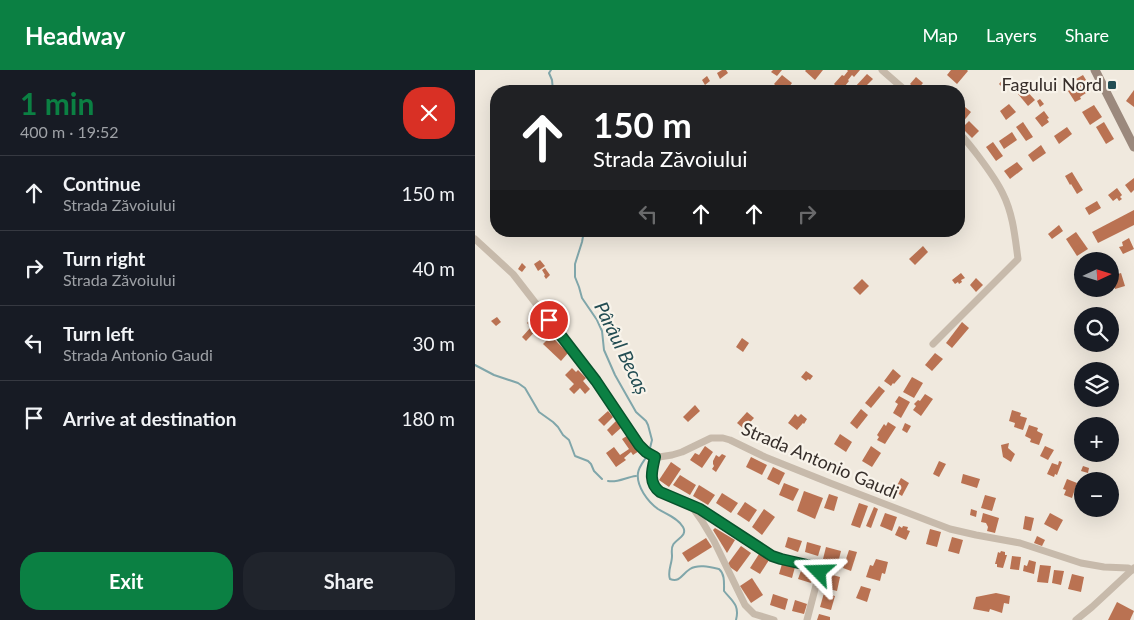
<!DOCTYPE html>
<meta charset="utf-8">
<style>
:root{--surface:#171b24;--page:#20242c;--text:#f1f3f6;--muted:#9ea1a6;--line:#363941;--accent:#0b8043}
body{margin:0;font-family:Lato,sans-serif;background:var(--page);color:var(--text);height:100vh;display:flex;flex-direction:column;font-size:19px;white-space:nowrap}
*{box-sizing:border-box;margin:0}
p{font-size:16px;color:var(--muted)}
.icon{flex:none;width:28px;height:28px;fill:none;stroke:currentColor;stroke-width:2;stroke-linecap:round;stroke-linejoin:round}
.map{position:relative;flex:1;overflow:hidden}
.drawer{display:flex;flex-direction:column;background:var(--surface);width:475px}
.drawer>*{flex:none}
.hud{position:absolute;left:15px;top:15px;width:475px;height:152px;border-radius:20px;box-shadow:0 5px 20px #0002;background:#202124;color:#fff;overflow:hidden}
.needle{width:32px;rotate:86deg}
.controls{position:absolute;left:599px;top:182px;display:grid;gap:10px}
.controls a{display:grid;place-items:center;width:45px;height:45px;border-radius:50%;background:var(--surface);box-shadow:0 5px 20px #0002;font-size:25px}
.pin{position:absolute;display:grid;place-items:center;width:42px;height:42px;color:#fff;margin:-21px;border:2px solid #fff;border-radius:50%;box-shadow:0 1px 5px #0007}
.me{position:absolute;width:55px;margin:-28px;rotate:292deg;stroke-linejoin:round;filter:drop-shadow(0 0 4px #0008)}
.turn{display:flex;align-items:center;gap:18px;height:105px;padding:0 20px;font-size:22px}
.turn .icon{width:65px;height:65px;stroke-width:2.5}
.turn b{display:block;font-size:35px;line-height:42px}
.lanes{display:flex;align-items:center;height:48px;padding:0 20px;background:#0003;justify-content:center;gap:25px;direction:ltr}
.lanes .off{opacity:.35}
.round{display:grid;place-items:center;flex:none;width:52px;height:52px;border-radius:20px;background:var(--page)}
.overview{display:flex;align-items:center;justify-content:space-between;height:85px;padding:0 20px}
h1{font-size:30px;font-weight:700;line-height:38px;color:var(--accent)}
.button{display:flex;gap:10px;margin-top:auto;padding:10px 20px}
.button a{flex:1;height:58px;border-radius:20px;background:var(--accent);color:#fff;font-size:20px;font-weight:700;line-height:58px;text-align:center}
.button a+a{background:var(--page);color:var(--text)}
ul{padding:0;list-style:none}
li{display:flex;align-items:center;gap:15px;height:75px;padding:0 20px;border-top:1px solid var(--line)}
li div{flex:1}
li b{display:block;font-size:19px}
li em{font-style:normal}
header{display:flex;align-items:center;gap:30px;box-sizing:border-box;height:70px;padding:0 25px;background:var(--accent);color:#fff}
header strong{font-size:24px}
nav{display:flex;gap:28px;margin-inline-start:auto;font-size:18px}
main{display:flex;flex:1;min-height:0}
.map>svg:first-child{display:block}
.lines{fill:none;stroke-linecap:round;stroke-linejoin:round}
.stream{stroke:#80a6aa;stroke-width:2}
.building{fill:#ba7252}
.street{stroke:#c7baab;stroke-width:7}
.secondary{stroke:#9b897d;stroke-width:9}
.route-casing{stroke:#07532c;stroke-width:12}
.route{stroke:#0b8043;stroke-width:9}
.poi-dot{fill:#234d53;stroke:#f8f3ea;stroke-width:2}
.labels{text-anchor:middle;stroke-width:4.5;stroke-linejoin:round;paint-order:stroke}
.poi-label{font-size:18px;fill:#362e2a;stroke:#f8f3ea;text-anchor:end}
.street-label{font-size:18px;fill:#362e2a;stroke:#f8f3ea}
.water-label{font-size:19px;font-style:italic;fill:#234d53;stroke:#f8f3ea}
</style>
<header>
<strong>Headway</strong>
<nav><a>Map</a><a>Layers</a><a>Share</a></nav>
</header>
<main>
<section class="drawer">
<div class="overview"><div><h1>1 min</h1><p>400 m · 19:52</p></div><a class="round" style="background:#d93025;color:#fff"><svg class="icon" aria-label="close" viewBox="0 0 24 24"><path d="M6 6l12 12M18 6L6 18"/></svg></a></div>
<ul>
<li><svg class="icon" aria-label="ahead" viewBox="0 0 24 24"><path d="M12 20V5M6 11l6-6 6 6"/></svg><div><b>Continue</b><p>Strada Zăvoiului</p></div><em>150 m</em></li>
<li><svg class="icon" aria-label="right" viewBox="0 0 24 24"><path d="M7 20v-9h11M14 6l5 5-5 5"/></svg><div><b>Turn right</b><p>Strada Zăvoiului</p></div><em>40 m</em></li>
<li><svg class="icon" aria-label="left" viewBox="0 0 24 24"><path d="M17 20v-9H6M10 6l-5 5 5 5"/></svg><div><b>Turn left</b><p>Strada Antonio Gaudi</p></div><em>30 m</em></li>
<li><svg class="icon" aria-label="arrive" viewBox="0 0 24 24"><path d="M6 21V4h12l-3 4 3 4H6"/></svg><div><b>Arrive at destination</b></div><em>180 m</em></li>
</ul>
<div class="button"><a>Exit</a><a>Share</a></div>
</section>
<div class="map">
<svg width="659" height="550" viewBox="0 0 659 550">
<rect width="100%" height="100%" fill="#f0e9de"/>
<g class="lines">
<!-- stream -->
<g class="stream">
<path d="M76,0L74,3L77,10L78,21"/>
<path d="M109,161L107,172L100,194V207L104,217L107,228L122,250L127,261L129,280L140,305L161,342L171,351L173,355L177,370L174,382"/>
<path d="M0,295L19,305L43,313L50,318L64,342L78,352L83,357L88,365L94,370L100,386L113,391L116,394L119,401L127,409"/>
<path d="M172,386C169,391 164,396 163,403C161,416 173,432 183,439C191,444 203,448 208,457C213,466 201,469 198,475C196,478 197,483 197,486C197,494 192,502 195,509C205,513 207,504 215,499C223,494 235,497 244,499C250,504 249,513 249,521C257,531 265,535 261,550"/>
<path d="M133,411C143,413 151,407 161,406"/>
</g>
</g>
<!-- building -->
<g class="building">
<path d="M247,0H251L253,3L245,9L242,3Z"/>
<path d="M298,0H307L302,6L296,2Z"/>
<path d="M331,0H348L340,10L330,1Z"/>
<path d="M372,0H385L379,7L377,5L373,10L374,11L366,21L364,19L362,21H352L354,19L356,20L360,15L359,14L367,5L369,6L373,1Z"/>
<path d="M476,0H492L493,1L482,14L472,5Z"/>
<path d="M392,4L398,9L386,21H383L379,18Z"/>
<path d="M307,5L317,13L311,21H307L299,14Z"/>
<path d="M608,5L616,18L610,22L611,23L605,27L606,29L600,32L593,21L599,17L597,15L603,11L601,9Z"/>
<path d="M232,6L235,11L230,15L227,10Z"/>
<path d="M441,7L448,13L442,20L435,14Z"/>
<path d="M530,7L536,12L531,17L529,16L528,18L524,14Z"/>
<path d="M408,15L416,21H403Z"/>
<path d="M549,18L560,30L553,36L543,24Z"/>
<path d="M659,20V37L651,31Z"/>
<path d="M565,29L569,34L565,37L562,31Z"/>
<path d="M534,34L541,42L531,50L525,41Z"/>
<path d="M619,35L627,47L615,55L607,42Z"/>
<path d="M490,37L496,42L487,53L484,50V43Z"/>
<path d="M569,41L574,48L572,49L574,52L567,57L560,48Z"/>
<path d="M494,51L504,61L497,68L487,58Z"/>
<path d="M548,52L558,67L551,71L541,57Z"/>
<path d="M629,52L639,69L631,74L621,57Z"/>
<path d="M592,57L597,64L584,74L579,66Z"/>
<path d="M537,62L542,70L529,79L524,71Z"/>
<path d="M518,72L528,86L521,91L511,77Z"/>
<path d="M566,75L571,83L558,92L553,85Z"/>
<path d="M542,92L548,99L535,109L529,101Z"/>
<path d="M597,102L608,120L602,124L596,114L595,115L590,106Z"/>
<path d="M659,108V120L656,123L650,115Z"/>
<path d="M642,118L647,125L645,127L647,129L644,131L642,128L638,131L633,125Z"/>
<path d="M622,131L626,138L614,145L610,138Z"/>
<path d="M659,140V155L623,173L617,162Z"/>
<path d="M584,155L588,161L577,169L573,164Z"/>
<path d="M601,162L613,179L602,186L591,169Z"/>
<path d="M654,168L659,179L648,184L644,177L648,176L647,172Z"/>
<path d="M448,176L453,182L440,195L434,189Z"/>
<path d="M65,190L70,196L63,201L59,194Z"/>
<path d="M47,193L51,197L47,202L43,199Z"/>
<path d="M70,198L75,205L71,209L69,206L70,205L67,200Z"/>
<path d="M486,203L490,208L486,210L487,212L484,214L483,212L480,214L477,210Z"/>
<path d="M646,203L650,216L640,219L639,213L635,214V204H637V206Z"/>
<path d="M501,208L508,215L501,222L495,215Z"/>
<path d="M387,209L394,216L385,225L378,218Z"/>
<path d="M88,239L92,244L86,249L82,245Z"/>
<path d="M60,245L68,253L51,271L47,267L56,257L52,253Z"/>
<path d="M22,247L26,252L21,256L16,251Z"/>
<path d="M487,252L494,258L477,278L471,273Z"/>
<path d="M76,266L93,283L86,291L68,274Z"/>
<path d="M267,268L274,273L268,282L261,277Z"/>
<path d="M460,283L468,289L457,301L450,295Z"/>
<path d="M97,298L101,302L103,300L111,308L108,311L115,319L110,324L105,318L99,324L94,319L99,314L90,305Z"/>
<path d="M418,299L426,306L419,314L418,313L416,316L409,311Z"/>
<path d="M331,301L338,306L335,310L333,309L331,311L326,307Z"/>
<path d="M437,307L448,313L439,328L428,322Z"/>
<path d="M404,316L410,321L396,338L390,333Z"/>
<path d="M450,324L458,329L446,346L438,340L441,336L439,334L443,330L445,331Z"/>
<path d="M424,326L435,332L426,348L418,343L423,334L420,332Z"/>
<path d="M220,335L225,341L213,352L208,347Z"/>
<path d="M386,339L393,345L382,359L375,353Z"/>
<path d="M537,340L546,343L545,346L552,348L548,360L539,357L540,353L534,351Z"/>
<path d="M133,341L138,347L129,356L123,350Z"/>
<path d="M272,342L279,348L269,359L262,353Z"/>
<path d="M320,344L323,347L326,344L332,349L329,354L328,353L322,360L313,353Z"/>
<path d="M141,351L147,357L137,366L132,360Z"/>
<path d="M413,352L421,357L410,374L402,370L404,367L402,365L409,354L411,356Z"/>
<path d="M430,353L436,356L432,363L427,360Z"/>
<path d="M554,355L563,358L562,361L568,364L564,375L555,372L556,369L550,366Z"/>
<path d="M155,364L167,379L158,385L156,382L149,388L151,390L141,397L131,383L139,377L145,385L154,379L147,369Z"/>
<path d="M365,364L377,372L371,382L359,374Z"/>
<path d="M534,373L533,378L540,384L536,392L528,387L526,375Z"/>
<path d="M230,376L238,382L227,398L215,390L220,383L224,385Z"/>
<path d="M396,376L406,383L397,397L387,391Z"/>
<path d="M570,376L579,380L573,390L565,386Z"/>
<path d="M247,384L251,386L241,402L237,399L239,396L238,394V391L241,385L244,387Z"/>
<path d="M276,387L292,395L287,405L271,397Z"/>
<path d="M464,391L471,394L464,407L458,404Z"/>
<path d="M584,391L587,392L582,405L580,404L579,407L572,404L577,393L583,395Z"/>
<path d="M196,392L206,399L194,417L184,410Z"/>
<path d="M608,396L614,398L613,403L606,401Z"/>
<path d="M298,397L310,403L304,415L292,409Z"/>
<path d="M488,404L505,409L502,418L486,413Z"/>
<path d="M205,405L221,415L215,425L198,415Z"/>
<path d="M426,408L434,413L427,426L419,421Z"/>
<path d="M592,409L602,413L597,428L589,425L591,420L588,419Z"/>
<path d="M309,413L324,419L318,431L304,425Z"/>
<path d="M224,415L240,425L233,435L218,426Z"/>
<path d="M329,421L348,428L340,449L322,441Z"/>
<path d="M247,423L263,433L256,443L241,433Z"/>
<path d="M354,424L363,427L359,441L349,438Z"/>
<path d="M510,425L521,428L517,441L506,438Z"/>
<path d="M270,432L282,440L274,452L262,444Z"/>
<path d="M384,433L393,436L385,458L376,455Z"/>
<path d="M399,437L403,439L396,458L391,456Z"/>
<path d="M289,439L300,447L287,465L277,457Z"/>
<path d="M496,439L502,441L501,447L495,445Z"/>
<path d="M410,443L422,447L417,461L405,456Z"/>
<path d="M508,443L524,448L520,463L512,461L513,457L511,453L506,452Z"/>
<path d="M575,443L588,450L582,461L569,454Z"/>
<path d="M550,446L559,448L556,461L548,459Z"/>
<path d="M424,456L427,458L428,456L433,457L432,460L435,461L431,470L420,465Z"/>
<path d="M240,458L260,470L252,483L238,460Z"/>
<path d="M455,459L466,462L462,477L451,474Z"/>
<path d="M562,466L570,470L567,476L559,473Z"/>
<path d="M313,467L327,471L323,482L310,477Z"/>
<path d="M477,467L488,470L484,484L473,481Z"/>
<path d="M231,468L237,477L213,492L207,483Z"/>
<path d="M332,472L346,476L343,486L330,482Z"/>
<path d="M266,476L276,483L262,502L252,495Z"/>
<path d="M351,477L366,481L363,493L348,489Z"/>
<path d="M374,480L382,482L376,501L368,498Z"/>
<path d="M526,481L530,482V485H532L528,498L522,497V494H520L523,482L525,483Z"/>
<path d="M284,484L294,490L285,504L275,498Z"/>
<path d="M537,486L546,487L544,500L535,499Z"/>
<path d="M401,489L413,492L410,504L407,503L405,511L391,507L395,495L398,496Z"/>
<path d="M554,490L561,492L559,504L548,501L549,495L552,496Z"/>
<path d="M307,494L320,497L317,508L304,504Z"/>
<path d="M565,495L576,496L573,513L562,512Z"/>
<path d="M327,498L339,502L336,513L323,509Z"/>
<path d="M579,500L589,501L586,515L577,513Z"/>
<path d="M354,504L365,507L362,521L350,518Z"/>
<path d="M597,504L609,507L606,522L593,519Z"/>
<path d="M277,508L288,525L276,533L265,516Z"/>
<path d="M386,516L396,519L392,532L381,528Z"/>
<path d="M349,523L360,526L356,540L345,537Z"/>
<path d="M521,523L535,526L534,534L529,533L527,543L515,539L514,542L498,539L501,527Z"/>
<path d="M298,524L313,529L310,540L295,535Z"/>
<path d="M320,530L332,534L329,544L317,541Z"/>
<path d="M642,532L659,541L655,550H633Z"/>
<path d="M344,544L355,547V550H342Z"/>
</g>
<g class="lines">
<!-- street -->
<g class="street">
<path d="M407,0L431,21"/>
<path d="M0,169L38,204L121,311L164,375L171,382L180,387H184L197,385L207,382L236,368H248L255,370L290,387L355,413L475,459L501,465L545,473L606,493L629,497L653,498L657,500"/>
<path d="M458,274L543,189C540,167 538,144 528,124C522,111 513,99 504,87C498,79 492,71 484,63"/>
<path d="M180,387L176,406L177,410L181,419L185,422L215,434L227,451L239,471L270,535L279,544L299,550"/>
<path d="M216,435C246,449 272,475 301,488C314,493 329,494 343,498L344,504L332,550"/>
<path d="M601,550L617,537L659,498"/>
</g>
<!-- secondary -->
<path class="secondary" d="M620,0L659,77"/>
</g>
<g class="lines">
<defs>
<path id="route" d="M74,250L121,311L164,375L171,382L180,387C177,400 173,413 185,422L225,439L297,486L306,489L341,497L342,498L344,502"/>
</defs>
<!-- route casing -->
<use href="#route" class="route-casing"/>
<!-- route -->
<use href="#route" class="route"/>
</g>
<!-- markers -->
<rect class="poi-dot" x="632" y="10" width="10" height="10" rx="2.5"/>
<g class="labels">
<!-- poi labels -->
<g class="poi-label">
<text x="627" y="21">Fagului Nord</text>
</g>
<!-- street labels -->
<g class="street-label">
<text transform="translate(345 391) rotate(23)" y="6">Strada Antonio Gaudi</text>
</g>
<!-- water labels -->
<g class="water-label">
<text transform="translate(147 278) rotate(64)" y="7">Pârâul Becaș</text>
</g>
</g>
</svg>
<div class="controls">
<a><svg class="needle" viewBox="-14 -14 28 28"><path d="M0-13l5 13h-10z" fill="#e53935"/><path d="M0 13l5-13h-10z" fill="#9ea1a6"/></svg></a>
<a><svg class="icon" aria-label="search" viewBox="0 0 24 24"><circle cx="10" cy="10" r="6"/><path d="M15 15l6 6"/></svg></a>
<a><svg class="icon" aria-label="layers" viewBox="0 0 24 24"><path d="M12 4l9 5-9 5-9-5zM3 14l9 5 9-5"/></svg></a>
<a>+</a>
<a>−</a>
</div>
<div class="pin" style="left:74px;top:250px;background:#d93025"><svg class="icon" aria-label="arrive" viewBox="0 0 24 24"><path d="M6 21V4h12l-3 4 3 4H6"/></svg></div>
<svg class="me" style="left:344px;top:502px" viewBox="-20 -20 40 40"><path d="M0-17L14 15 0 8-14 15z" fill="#0b8043" stroke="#fff" stroke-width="4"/></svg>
<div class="hud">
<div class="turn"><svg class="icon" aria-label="ahead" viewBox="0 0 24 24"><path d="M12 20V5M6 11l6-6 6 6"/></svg><div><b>150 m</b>Strada Zăvoiului</div></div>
<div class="lanes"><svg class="icon off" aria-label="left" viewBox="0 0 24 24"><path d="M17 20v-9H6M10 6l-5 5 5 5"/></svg><svg class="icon" aria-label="ahead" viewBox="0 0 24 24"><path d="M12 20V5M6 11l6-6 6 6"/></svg><svg class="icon" aria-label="ahead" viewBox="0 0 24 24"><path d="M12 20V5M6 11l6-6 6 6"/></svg><svg class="icon off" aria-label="right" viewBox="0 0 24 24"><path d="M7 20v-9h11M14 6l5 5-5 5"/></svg></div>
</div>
</div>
</main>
